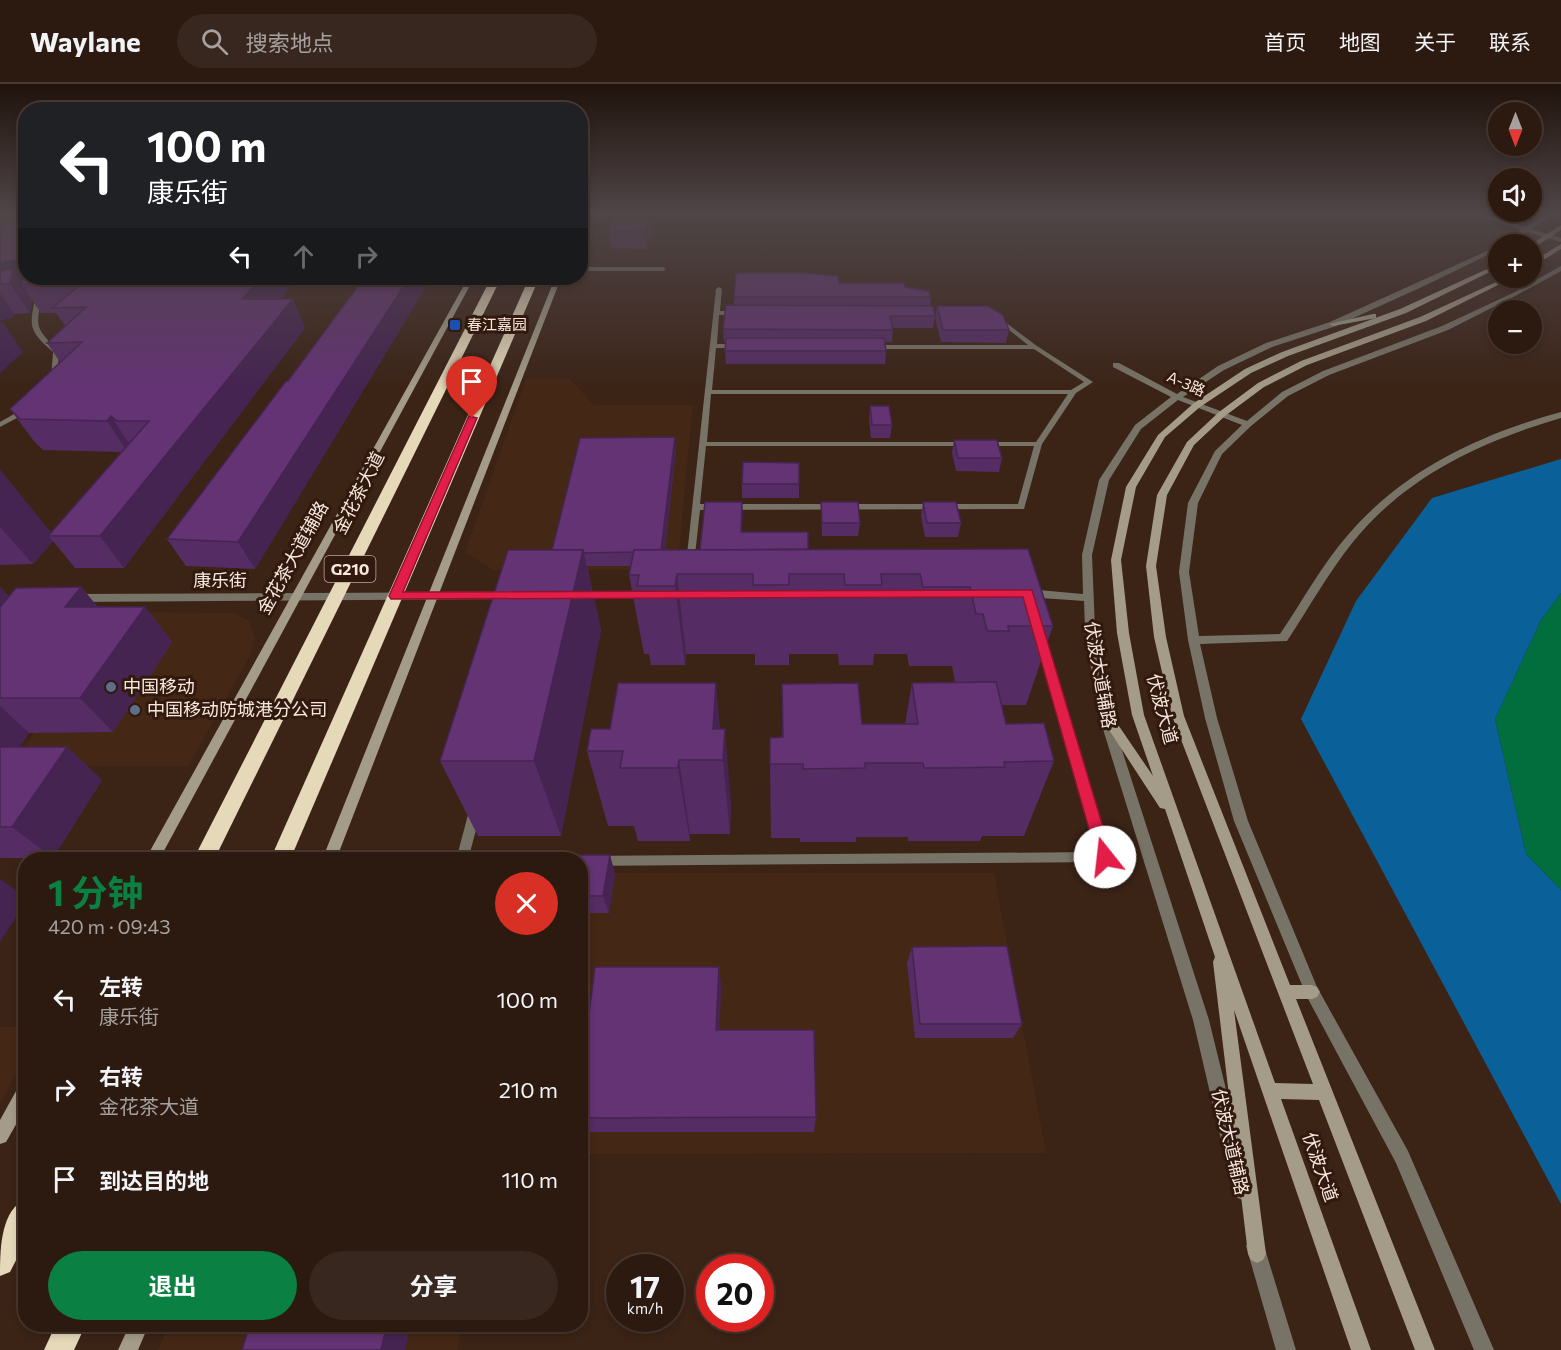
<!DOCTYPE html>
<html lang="zh">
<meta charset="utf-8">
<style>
:root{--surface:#2c1a10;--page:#38271e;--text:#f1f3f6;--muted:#a6a19f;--line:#483830;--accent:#0b8043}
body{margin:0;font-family:Commissioner,"Noto Sans SC",sans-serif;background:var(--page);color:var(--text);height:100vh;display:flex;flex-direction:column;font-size:22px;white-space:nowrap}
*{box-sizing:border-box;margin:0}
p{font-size:20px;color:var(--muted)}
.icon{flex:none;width:33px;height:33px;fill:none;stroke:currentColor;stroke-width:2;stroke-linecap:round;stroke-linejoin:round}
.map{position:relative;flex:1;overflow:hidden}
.side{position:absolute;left:18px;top:768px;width:570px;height:480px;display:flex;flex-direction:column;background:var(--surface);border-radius:24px;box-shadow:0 3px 9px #0003,0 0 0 2px var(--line)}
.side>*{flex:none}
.top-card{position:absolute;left:18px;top:18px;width:570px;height:183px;border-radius:24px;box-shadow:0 3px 9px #0003,0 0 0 2px var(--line);background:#202124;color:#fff;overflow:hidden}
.needle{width:39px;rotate:180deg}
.controls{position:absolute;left:1488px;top:18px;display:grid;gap:12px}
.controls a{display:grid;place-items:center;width:54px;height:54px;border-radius:50%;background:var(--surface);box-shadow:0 3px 9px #0003,0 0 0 2px var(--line);font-size:30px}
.speed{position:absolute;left:606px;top:1170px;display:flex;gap:12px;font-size:30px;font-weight:700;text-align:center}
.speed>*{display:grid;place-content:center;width:78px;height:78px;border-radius:50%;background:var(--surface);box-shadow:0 3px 9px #0003,0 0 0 2px var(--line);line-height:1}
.speed small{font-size:15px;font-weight:400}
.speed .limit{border:9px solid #d22;background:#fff;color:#111}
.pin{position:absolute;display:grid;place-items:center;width:51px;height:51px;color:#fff;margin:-62px -26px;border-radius:50% 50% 50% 0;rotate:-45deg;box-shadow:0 0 6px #0007}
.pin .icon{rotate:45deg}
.me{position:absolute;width:66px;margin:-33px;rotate:344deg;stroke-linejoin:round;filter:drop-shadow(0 0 4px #0008)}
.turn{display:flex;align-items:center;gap:21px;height:126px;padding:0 30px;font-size:27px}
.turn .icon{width:78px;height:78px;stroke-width:2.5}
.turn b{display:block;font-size:42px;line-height:51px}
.lanes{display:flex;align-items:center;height:57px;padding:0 30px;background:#0003;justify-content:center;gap:30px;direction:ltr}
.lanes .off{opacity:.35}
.round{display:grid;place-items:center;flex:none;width:63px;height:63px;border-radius:32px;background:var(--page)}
.head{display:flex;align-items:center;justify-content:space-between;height:102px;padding:0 30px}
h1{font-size:36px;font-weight:700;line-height:45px;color:var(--accent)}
.action{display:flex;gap:12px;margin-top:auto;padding:12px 30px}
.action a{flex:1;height:69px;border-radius:36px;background:var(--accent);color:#fff;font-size:24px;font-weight:700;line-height:69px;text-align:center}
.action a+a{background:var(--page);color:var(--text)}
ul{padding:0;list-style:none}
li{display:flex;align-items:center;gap:18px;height:90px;padding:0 30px}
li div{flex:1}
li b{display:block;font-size:22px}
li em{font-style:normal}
header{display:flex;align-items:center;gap:36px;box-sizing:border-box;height:84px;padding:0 30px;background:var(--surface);border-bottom:2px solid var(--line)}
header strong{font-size:28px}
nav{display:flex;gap:33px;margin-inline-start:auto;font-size:21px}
.search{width:420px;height:54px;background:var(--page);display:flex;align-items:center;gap:15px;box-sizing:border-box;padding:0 21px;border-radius:33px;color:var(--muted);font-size:22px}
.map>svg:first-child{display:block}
.built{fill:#452716}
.forest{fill:#026e3e}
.water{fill:#0a6199}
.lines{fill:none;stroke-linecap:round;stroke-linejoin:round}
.lane{fill:#787367;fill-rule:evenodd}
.street{fill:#787367;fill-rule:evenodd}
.secondary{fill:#a49c88;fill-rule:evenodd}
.highway{fill:#e5d9ba;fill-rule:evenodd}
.wall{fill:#552c64}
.shaded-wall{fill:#452451}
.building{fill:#633374;stroke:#452451;stroke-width:1.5}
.route{fill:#e11d48;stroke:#92132f;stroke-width:1.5}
.transit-dot{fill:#1a4fb4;stroke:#31190d;stroke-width:2}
.service-dot{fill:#5c6f8a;stroke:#31190d;stroke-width:2}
.labels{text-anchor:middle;stroke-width:6;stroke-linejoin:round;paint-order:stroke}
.far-poi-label{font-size:15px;fill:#f8e7df;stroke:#31190d;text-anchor:start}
.far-street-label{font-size:15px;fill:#f8e7df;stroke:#31190d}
.shield{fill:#31190d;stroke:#bca9a0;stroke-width:1.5}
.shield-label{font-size:16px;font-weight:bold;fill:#f8e7df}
.street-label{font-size:18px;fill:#f8e7df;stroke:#31190d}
.poi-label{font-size:18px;fill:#f8e7df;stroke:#31190d;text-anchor:start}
</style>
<header>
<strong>Waylane</strong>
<div class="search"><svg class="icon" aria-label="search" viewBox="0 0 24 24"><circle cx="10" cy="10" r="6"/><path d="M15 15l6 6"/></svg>搜索地点</div>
<nav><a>首页</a><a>地图</a><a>关于</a><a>联系</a></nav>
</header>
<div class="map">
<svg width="1561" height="1266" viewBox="0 0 1561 1266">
<rect width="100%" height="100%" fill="#3b2316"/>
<!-- built -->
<g class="built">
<path d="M526,295H570L594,321H693L677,486H493L465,468Z"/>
<path d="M122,528L233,529L249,537L255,554L251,570L188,682H10Z"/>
<path d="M580,789H994L1046,1069L581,1070Z"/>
<path d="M0,943H26L25,973L0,1019Z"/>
<path d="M169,1241H462L457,1266H158Z"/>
</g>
<!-- forest -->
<path class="forest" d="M1561,509V806L1526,770L1495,635L1541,536Z"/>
<!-- water -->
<path class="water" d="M1561,375V509L1541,536L1495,635L1526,770L1561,806V1120L1301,635L1356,517L1432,414Z"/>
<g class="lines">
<!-- lane -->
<g class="lane">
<path d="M719,203L722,205L720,227H737L740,229L737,231H719L717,260H740L743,262L740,264H716L712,306H1071L1084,298L1034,265H872L869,263L872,261H1028L995,235L994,234L997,232L1037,262L1093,298L1076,309L1042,360L1024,425L700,426L694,480L690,483L686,480L716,205ZM711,310H1068L1036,358H985L981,360L985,362H1034L1018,420H700L706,362H966L970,360L966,358H707Z"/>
<path d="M39,209L42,211C35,246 36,243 59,268L57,296L54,298L51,296L53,268C28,246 29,242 36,211Z"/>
<path d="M23,325L30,327L0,343V338Z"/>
<path d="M1040,549L1045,552L1111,773L1109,777L1105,778L580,782V776H575L580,772L1098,768L1035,552Z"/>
<path d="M475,722L479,724L481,727L468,776H456L469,727L471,724Z"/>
</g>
<!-- street -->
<g class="street">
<path d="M1469,129H1479L1526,143L1548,129H1555L1531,145L1561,154V158L1527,148L1508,160H1501L1521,146Z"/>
<path d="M1498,162V166L1426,201L1336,242L1272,263L1224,286L1183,313L1247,337L1282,308L1323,287L1442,242L1513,209L1561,182V187L1517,211L1448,246L1329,291L1288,312L1251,342L1222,370L1198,419L1189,488L1199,552L1280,550C1302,518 1321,482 1347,452C1402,387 1480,350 1561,328V334C1482,357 1406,392 1353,458C1328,489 1309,524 1287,557L1200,560L1217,634L1248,737L1317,903L1408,1067L1494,1266H1474L1396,1079L1307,913L1234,737L1205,634L1188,556L1179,488L1188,419L1215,367L1242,341L1178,316L1141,345L1109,396L1092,471L1095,546L1110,629L1209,936L1251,1107L1248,1113L1242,1116L1236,1113L1233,1107L1193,936L1098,629L1085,546L1084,517L1027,513L1022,509L1027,505L1083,510L1082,471L1099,396L1135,341L1171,313L1113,283V279H1119L1177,310L1218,282L1266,259L1330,238Z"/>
<path d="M580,183H663L666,185L663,187H580Z"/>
<path d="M577,507H647L652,511L647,515L573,514L572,511L573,508Z"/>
<path d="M509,508L514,512L513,515L76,518L71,514L76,510Z"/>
<path d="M1255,1153L1261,1156L1264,1162L1296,1266H1276L1246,1162L1249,1156Z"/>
</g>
<!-- secondary -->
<g class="secondary">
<path d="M580,129H586L580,139Z"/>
<path d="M1561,141V146L1532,165L1531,160Z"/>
<path d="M1561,160V165L1532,183V178Z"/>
<path d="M1498,180V184L1406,229L1288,272L1251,289L1200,323L1165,353L1136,403L1121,476L1129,549L1144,631L1275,999L1313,1000L1172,632L1154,553L1146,482L1157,411L1187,358L1219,328L1258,299L1301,277L1420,233L1505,194H1512L1426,237L1307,281L1264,303L1225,332L1194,361L1167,411L1156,482L1166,553L1184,632L1290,901H1312L1317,903L1320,908L1317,913L1312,915H1296L1435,1266H1415L1319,1016L1281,1015L1371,1266H1351L1234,926L1266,1170L1263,1176L1257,1179L1251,1176L1248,1170L1213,878L1215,873L1165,725L1160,724L1098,629L1100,626H1108L1153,692L1132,631L1117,549L1111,476L1126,403L1158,351L1194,319L1245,285L1282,268L1400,225Z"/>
<path d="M468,194H474L159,776H145Z"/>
<path d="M555,194H561L336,776H322Z"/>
<path d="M1373,230H1376V234L1333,242L1329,240Z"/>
<path d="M26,998V1023L6,1058L0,1060V1036L20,1000Z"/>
<path d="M130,1240H149L138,1266H118Z"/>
</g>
<!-- highway -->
<g class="highway">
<path d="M491,194H501L214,776H193Z"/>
<path d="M529,194H539L290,776H270Z"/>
<path d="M26,1115V1157L10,1188L0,1192C0,1167 0,1126 26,1115Z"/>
<path d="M56,1240H86L74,1266H44Z"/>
</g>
</g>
<!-- wall -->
<g class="wall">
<path d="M0,129L26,194H298L280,215H293L305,244L124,484H75L53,457L33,480L0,481V386L51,449L121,368L43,366L33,356L10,325L60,278L47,259L65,242L56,229H41L32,216L30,229L14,230L13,234L0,236Z"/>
<path d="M654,136L647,165L611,164L609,147Z"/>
<path d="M839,199L905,203L931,213L930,222L935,232L933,244H893L892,258H884L886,267L885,280H726L725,267L726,258H724L723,245L734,221V213Z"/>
<path d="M427,201L255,485L186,482L167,455L288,297Z"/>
<path d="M937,222L1009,246L1006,259L941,258L935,234Z"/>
<path d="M870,322L892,341L890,354H871L869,335Z"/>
<path d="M954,356L1002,374L999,388L956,387L952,369Z"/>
<path d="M676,366L665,466H700L742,418V448L808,465H1028L1053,542L1026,621H1002L1006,640L1054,677L1024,752H982L980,757H908V753H856V758H800V754H771L770,680L782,653V600L862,640H905L912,599L955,598L952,582H909L907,570H874L873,581H839L838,570H789V581H755V570H686L685,581H651L649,570H644L629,491L631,482H587L601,546L561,752H478L440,677L552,466Z"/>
<rect x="742" y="400" width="57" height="14"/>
<path d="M821,418L860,439L858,452H822L821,432Z"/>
<path d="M923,418L961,439L958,453H925L921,432Z"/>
<path d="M0,503L9,513L81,503L98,523H145L172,558L113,648L29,649L19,663H67L102,696L53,774H0Z"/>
<path d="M720,645L731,720L730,750H690V757H638L634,742H608L587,667Z"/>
<path d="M580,776L615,789L609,829H580Z"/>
<path d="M912,863L1022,940L1013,954H915L907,879Z"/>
<path d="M719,883L721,903L719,946L816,1033L814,1048H580V946H587Z"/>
</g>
<!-- shaded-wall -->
<g class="shaded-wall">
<path d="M650,129H653L654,136L647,165L645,148Z"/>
<path d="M26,175V194L22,200L32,216L30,229L10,200H0V179Z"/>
<path d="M261,194H298L256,244L242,215Z"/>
<path d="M409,194H425L427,201L255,485L238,458Z"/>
<path d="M0,209L14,230L13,234L0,236Z"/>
<path d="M293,215L305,244L124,484L100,452Z"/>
<path d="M2,237L23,268L0,289V239Z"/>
<path d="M111,332L132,364L128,369L107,337Z"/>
<path d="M675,353L676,366L663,481L661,468Z"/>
<path d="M0,386L54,452H48L53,457L33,480L0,443Z"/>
<path d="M742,418L743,432L741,462V448Z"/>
<path d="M583,466L601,546L561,752L534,677Z"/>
<path d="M677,490L686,570L685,581L675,502Z"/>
<path d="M0,503L33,539L0,579Z"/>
<path d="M81,503L110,538L65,523Z"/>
<path d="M145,523L172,558L113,648L80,614Z"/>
<path d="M716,599L723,676L713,645Z"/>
<path d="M0,622L29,649L0,689Z"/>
<path d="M725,645L731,720L730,750L723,676Z"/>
<path d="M67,663L102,696L53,774L12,743Z"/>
<path d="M679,676L690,750V757L678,684Z"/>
<path d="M610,771L615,789L609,829L603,812Z"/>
<path d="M0,795L26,813V818L0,858Z"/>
<path d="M719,883L721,903L719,964L716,946Z"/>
<path d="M387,1240H411L405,1266H381Z"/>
</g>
<!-- building -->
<g class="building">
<path d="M0,129H26V175L0,179Z"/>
<path d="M615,129H650L645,148L609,147Z"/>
<path d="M25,183L26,194H261L242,215H293L100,452H48L149,337H117L111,332L107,337L20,335L10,325L82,258L47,259L86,223L52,224L81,200H22Z"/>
<path d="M13,184L10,200H0V187Z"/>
<path d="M736,189H803L838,192L839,199H904L905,203L929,207L931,213H734Z"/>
<path d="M364,194H409L238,458L167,455L286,297H288Z"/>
<path d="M726,221L933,222L935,232H890L893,246L723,245Z"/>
<path d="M937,222H988L1003,231L1009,246H943Z"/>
<path d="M726,254H884L886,267H725Z"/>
<path d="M870,322H889L892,341H872Z"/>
<path d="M675,353L661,466H634L633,468L584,469L583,466H552L580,354Z"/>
<path d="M954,356H997L1002,374H958Z"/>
<path d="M743,378L799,379V400H742Z"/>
<path d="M705,418H742L741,448H808V465L700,466Z"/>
<path d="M821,418H858L860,439H822Z"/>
<path d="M923,418H956L961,439H927Z"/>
<path d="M1028,465L1053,542H1008L1009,547H987L983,530H976L970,503H923L920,490H881L882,501H845L844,490H789V501H753V490H677L675,502H637L639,491H629L634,466Z"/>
<path d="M508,466H583L534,677H440Z"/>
<path d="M81,503L65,523H145L80,614H0V523L16,504Z"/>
<path d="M996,598L1006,640L1044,639L1054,677L1004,678L1005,683L948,684H924L923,679H865V684L803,685V680H770V654L783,653L782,600L858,599L862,640H918L912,599Z"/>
<path d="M618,599H716L713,645H725L723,676H679L678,684H620L623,667H587L591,645H610Z"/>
<path d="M0,663H67L12,743H0Z"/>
<path d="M415,771H610L603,812H580V776H414Z"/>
<path d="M1007,862L1022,940H920L912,863Z"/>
<path d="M595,883H719L716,946H814L816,1033L580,1034V946H587Z"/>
<path d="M250,1240H387L381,1266H242Z"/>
</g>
<!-- sky -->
<linearGradient id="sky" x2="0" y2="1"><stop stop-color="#20130c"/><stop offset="0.42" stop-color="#4f4547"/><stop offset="1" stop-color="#4f4547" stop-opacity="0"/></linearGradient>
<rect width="1561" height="306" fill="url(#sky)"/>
<!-- route -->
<path class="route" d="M469,332L477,334L403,508L1032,506L1112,773L1110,778L1105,780L1099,778L1097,773L1023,513L391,515L389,512Z"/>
<!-- markers -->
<rect class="transit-dot" x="449" y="235" width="12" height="12" rx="3"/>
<g class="service-dot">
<circle cx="111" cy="603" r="6"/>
<circle cx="135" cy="626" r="6"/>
</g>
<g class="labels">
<!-- far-poi labels -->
<g class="far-poi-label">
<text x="467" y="246">春江嘉园</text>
</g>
<!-- far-street labels -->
<g class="far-street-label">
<text transform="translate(1186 300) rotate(24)" y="5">A-3路</text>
</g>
<!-- shield labels -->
<rect class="shield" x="324.5" y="472" width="51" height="26" rx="4.5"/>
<g class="shield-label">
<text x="350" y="491">G210</text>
</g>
<!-- street labels -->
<g class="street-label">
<text transform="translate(359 409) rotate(-63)" y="6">金花茶大道</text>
<text transform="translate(293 474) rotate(-61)" y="6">金花茶大道辅路</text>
<text x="220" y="503">康乐街</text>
<text transform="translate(1100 591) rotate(80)" y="6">伏波大道辅路</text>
<text transform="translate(1162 625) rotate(75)" y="6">伏波大道</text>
<text transform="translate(1230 1058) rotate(77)" y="6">伏波大道辅路</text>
<text transform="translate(1320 1083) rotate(71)" y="6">伏波大道</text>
</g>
<!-- poi labels -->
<g class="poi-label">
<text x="123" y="609">中国移动</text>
<text x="147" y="632">中国移动防城港分公司</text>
</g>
</g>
</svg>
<div class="controls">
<a><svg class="needle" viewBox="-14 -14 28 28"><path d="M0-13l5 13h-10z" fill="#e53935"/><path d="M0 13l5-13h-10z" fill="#a6a19f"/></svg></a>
<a><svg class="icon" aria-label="sound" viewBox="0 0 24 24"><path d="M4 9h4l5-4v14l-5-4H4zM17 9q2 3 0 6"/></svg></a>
<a>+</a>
<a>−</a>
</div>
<div class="speed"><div>17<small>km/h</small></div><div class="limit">20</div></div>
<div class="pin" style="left:472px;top:334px;background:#d93025"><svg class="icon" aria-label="arrive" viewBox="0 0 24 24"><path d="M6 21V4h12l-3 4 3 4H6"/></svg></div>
<svg class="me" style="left:1105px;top:773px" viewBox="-20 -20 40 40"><circle r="19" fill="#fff"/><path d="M0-13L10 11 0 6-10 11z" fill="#e11d48"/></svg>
<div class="top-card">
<div class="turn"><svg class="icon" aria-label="left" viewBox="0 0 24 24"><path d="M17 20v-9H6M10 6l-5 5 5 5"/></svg><div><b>100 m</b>康乐街</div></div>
<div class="lanes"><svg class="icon" aria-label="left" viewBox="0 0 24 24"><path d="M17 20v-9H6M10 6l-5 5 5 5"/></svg><svg class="icon off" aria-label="ahead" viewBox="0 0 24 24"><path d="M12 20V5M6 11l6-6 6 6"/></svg><svg class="icon off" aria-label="right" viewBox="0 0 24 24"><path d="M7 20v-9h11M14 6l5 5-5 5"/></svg></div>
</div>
<section class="side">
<div class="head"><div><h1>1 分钟</h1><p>420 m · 09:43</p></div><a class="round" style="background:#d93025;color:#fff"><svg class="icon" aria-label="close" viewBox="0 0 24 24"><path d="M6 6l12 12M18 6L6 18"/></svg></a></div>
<ul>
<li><svg class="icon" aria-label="left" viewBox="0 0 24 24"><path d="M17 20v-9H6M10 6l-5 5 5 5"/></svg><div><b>左转</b><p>康乐街</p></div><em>100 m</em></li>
<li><svg class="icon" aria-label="right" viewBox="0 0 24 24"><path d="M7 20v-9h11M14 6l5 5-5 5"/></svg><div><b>右转</b><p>金花茶大道</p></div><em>210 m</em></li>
<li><svg class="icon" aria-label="arrive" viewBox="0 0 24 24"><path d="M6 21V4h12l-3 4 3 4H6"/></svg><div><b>到达目的地</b></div><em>110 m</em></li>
</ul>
<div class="action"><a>退出</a><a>分享</a></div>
</section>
</div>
